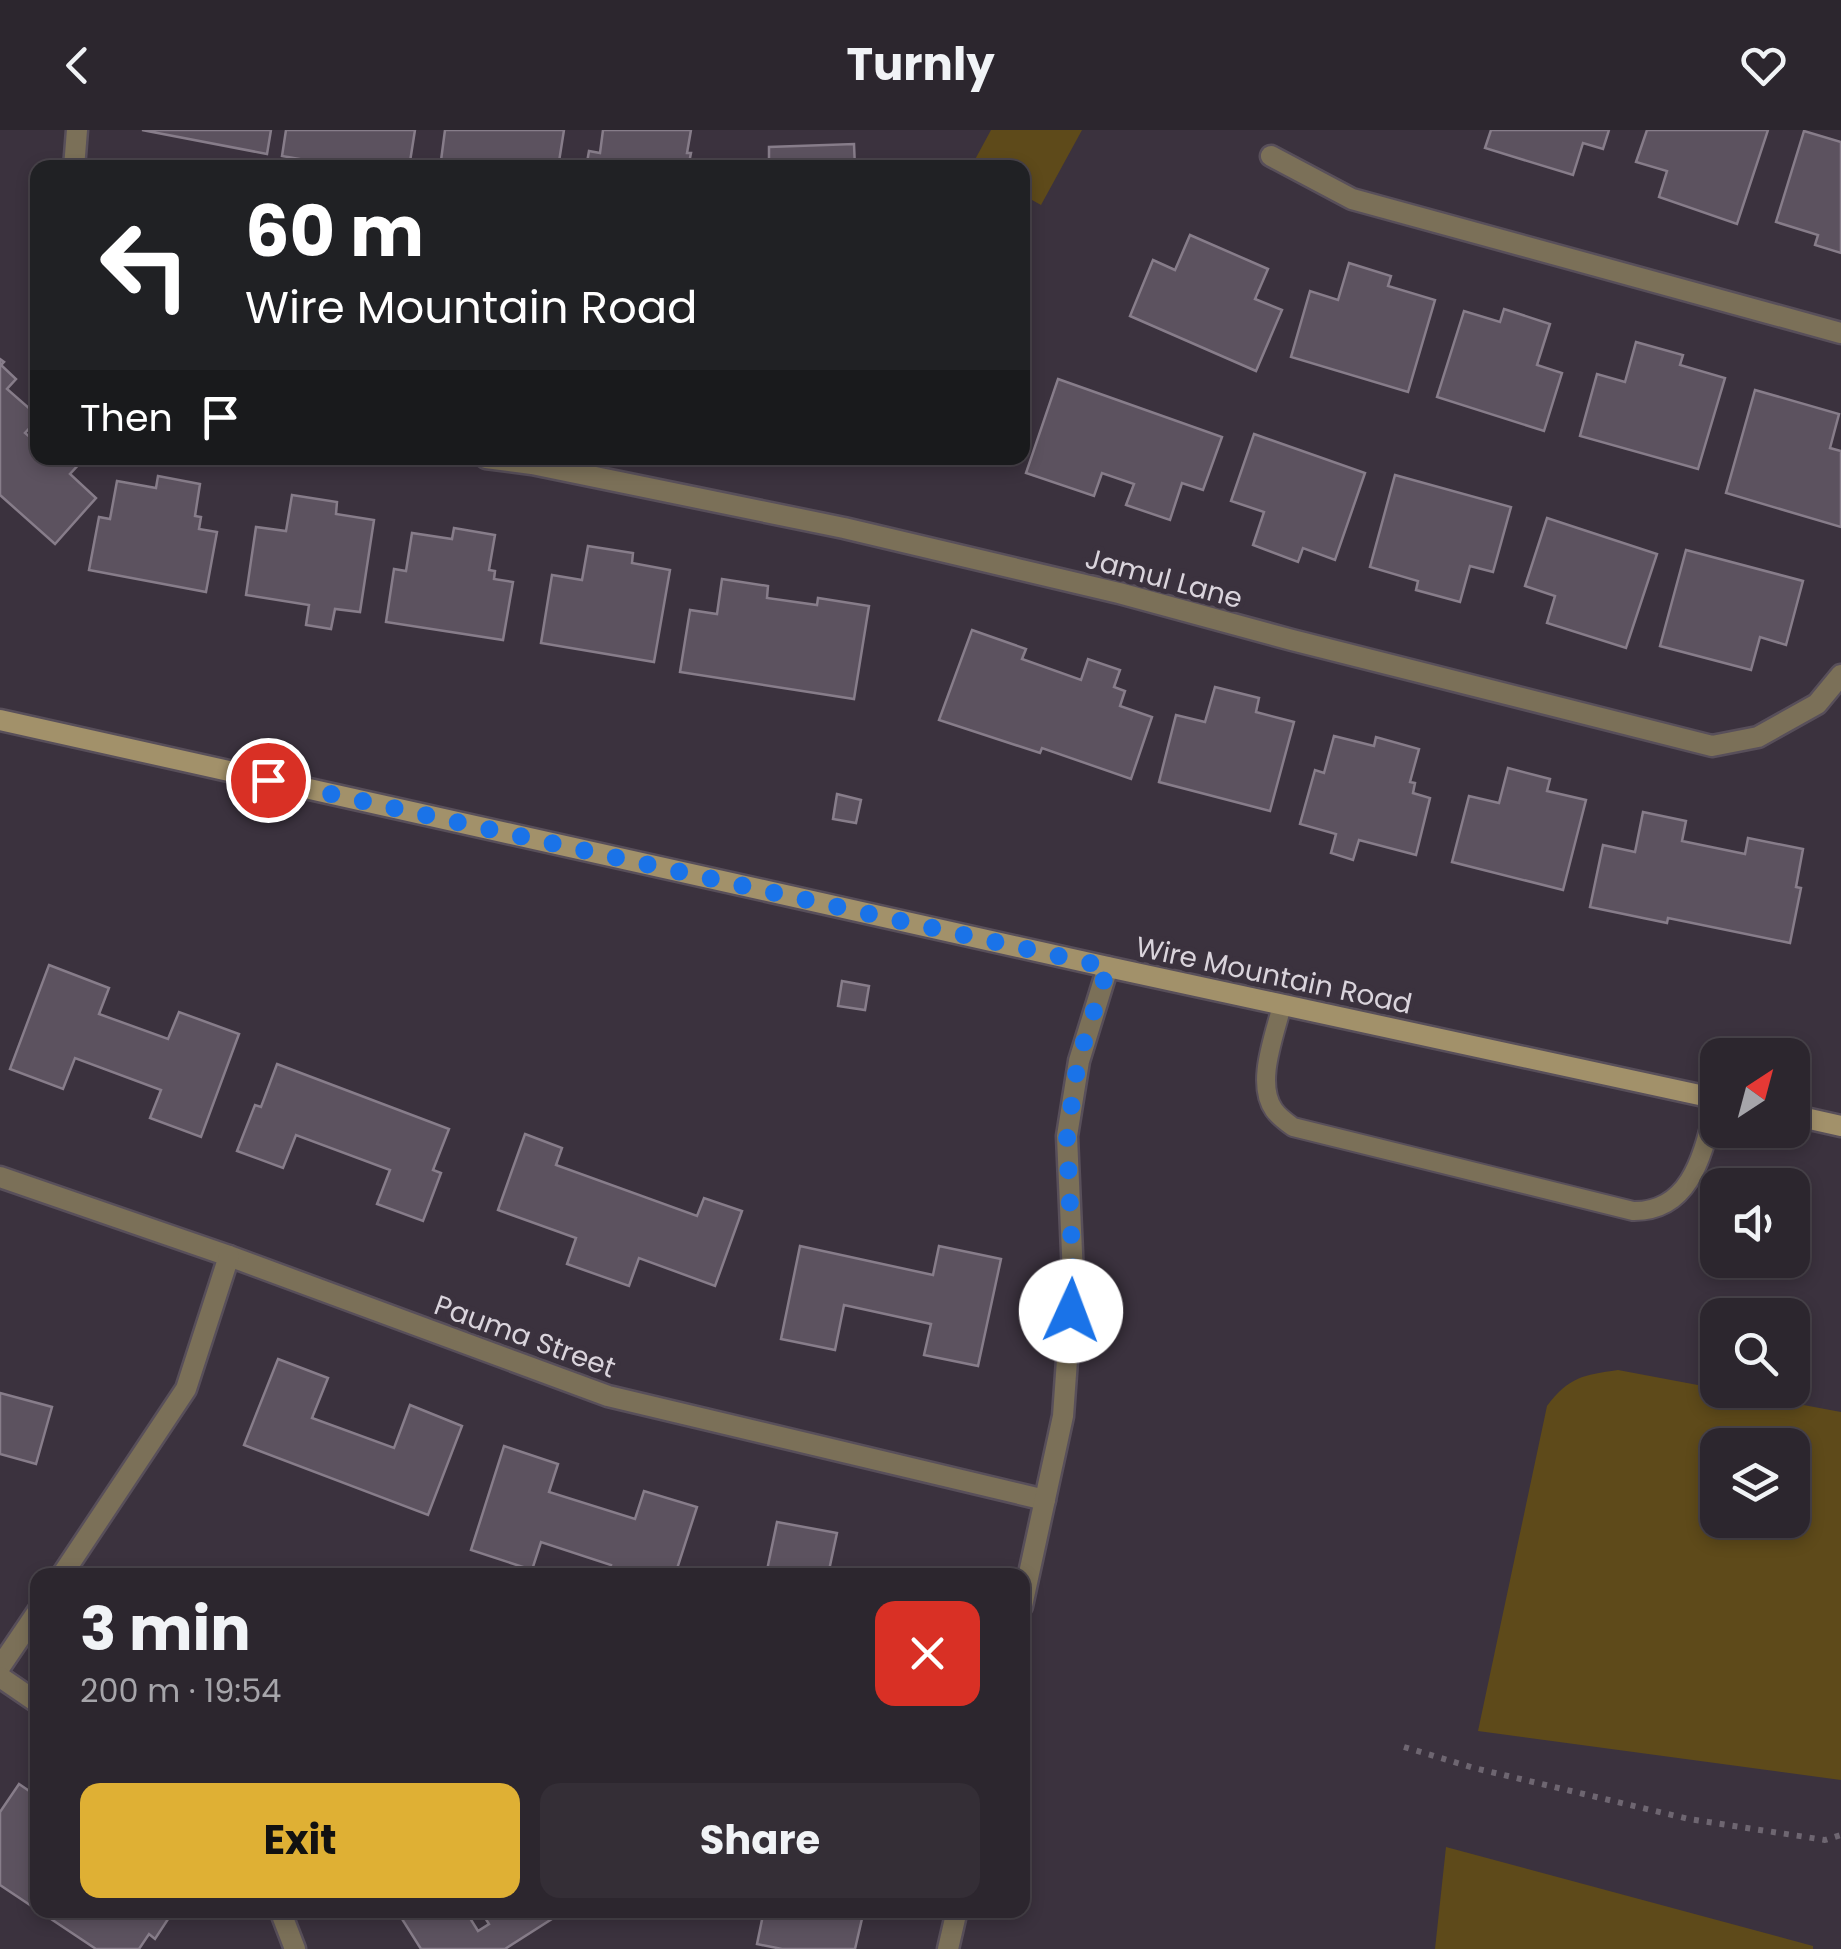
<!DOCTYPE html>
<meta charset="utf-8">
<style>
:root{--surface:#2c262e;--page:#342e36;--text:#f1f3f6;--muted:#a6a5aa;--line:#48434a;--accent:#dfb034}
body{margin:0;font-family:Poppins,sans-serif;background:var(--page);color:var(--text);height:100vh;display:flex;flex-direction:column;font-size:38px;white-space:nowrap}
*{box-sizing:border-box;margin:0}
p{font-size:32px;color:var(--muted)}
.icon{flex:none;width:55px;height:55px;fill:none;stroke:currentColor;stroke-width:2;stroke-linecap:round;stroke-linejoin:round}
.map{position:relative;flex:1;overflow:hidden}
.side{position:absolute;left:30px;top:1438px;width:1000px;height:350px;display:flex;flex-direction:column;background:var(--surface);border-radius:20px;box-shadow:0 5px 15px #0003,0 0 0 2px var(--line)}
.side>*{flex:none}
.hud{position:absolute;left:30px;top:30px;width:1000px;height:305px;border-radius:20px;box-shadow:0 5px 15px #0003,0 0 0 2px var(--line);background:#202124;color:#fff;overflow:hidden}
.needle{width:65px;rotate:36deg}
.controls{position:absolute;left:1700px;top:908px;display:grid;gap:20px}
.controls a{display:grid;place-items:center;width:110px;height:110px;border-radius:20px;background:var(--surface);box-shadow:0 5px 15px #0003,0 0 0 2px var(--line);font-size:50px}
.pin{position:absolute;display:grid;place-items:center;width:85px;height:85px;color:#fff;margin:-42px;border:5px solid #fff;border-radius:50%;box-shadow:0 2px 10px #0007}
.me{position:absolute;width:110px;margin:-55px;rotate:2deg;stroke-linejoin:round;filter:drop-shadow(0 0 8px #0008)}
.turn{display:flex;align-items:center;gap:35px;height:210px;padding:0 50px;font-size:45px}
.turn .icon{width:130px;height:130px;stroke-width:2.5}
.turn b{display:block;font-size:70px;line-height:85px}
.then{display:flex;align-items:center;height:95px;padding:0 50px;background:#0003;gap:20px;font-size:38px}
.round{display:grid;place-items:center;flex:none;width:105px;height:105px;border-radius:20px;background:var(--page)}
.head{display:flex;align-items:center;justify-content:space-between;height:170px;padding:0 50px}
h1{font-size:60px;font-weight:700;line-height:75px}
.cta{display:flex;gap:20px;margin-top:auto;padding:20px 50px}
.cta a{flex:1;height:115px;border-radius:20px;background:var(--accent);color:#111;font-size:40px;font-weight:700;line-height:115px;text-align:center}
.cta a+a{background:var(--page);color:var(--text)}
header{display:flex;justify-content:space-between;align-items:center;height:130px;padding:0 50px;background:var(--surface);font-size:45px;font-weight:700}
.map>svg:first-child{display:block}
.pitch{fill:#5e4a1a;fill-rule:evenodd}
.building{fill:#5c525f;stroke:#877d8a;stroke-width:2.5}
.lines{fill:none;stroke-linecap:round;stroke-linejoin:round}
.service-casing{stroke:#584f5a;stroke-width:22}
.minor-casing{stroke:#584f5a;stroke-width:25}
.secondary-casing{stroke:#584f5a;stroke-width:25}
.path{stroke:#6e6671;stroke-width:6;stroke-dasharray:5 8;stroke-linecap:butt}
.service{stroke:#7b7058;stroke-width:18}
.minor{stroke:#7b7058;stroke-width:20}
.secondary{stroke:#a2916a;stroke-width:20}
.route{stroke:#1a73e8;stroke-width:18;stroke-dasharray:0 32.4}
.labels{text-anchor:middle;stroke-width:10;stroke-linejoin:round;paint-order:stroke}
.street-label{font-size:28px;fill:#dad4dc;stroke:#3b323e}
</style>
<header><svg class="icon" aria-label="back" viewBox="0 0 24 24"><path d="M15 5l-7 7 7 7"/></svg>Turnly<svg class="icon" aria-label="heart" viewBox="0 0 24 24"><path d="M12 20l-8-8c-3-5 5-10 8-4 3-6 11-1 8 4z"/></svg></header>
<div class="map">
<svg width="1841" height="1819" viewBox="0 0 1841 1819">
<rect width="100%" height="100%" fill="#3b323e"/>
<!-- pitch -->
<g class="pitch">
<path d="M991,0H1082L1041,75L1023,65L1022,38L971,37Z"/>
<path d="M1618,1240L1841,1282V1650L1478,1601L1547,1276C1569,1247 1583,1245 1618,1240ZM1718,1315H1792V1390H1718Z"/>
<path d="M1446,1717L1813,1816V1819H1435Z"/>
</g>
<!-- building -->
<g class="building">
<path d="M142,0H271L267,24Z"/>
<path d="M286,0H415L409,38H351L282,26Z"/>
<path d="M445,0H564L558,38H440Z"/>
<path d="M603,0H691L687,23H691L689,33L709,38H586L589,21L600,23Z"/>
<path d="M1491,0H1609L1603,19L1583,13L1573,45L1485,18Z"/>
<path d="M1647,0H1768L1737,94L1659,67L1667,41L1636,32Z"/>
<path d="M1804,1L1841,12V123L1815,115L1818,105L1776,92Z"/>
<path d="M854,14L855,38H769V17Z"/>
<path d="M1190,105L1268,139L1255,169L1282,180L1256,241L1130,186L1153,130L1175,140Z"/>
<path d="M1349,133L1391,146L1388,156L1435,170L1408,262L1291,227L1310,161L1338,170Z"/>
<path d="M1504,179L1550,194L1537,235L1562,243L1544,301L1437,267L1464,181L1500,192Z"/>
<path d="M1636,212L1683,225L1680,235L1725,248L1698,339L1580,306L1597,244L1625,252Z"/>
<path d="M0,229L4,232L1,235L16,249L7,259L38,286V289L25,303L38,314V328H79L82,331L70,344L96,368L55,414L0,365Z"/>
<path d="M1058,249L1222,307L1203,360L1182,353L1170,390L1126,375L1134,354L1102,343L1094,366L1026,343Z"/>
<path d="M1755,260L1839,284L1830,318L1841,321V397L1726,363Z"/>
<path d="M1254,304L1365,343L1335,430L1303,418L1298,432L1253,415L1264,382L1231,371Z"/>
<path d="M1395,345L1511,377L1493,442L1470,436L1460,472L1416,460L1418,451L1370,437Z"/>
<path d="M158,346L200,354L195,386L201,387L199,399L217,402L206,462L89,440L99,387L110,389L117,351L156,358Z"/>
<path d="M292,365L337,372L336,384L374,390L360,482L335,479L331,499L306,495L309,475L246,465L256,397L286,401Z"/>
<path d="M1547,388L1657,424L1626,518L1547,493L1555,466L1525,456Z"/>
<path d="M454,398L495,405L489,440L495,441L494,449L513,452L503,510L386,492L394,439L406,441L412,403L452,409Z"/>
<path d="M588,416L633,423L632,433L670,440L654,532L541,513L552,445L582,450Z"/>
<path d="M1686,420L1803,451L1786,515L1760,507L1751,540L1660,516Z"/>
<path d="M722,449L768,456L767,468L817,475L818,468L869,476L854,569L680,542L690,480L717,484Z"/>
<path d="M972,500L1026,519L1022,529L1081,550L1088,529L1120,540L1114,557L1125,561L1120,576L1152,587L1131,649L1042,618L1040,623L939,590Z"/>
<path d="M1215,557L1259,568L1256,582L1294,592L1270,681L1159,652L1176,585L1205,592Z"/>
<path d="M1334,606L1374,616L1376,607L1419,619L1410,652L1415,653L1413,663L1430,668L1416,725L1359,710L1353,730L1331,723L1336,704L1300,694L1315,640L1324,643Z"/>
<path d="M1508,638L1550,649L1547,661L1586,670L1563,760L1452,732L1469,666L1499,673Z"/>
<path d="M837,664L861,670L856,693L833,689Z"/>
<path d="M1643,682L1686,691L1682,711L1745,724L1748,708L1803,719L1796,757L1801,758L1790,813L1668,788L1667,793L1590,777L1603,715L1635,722Z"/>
<path d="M49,835L109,858L99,884L168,909L179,882L239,904L201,1007L150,988L161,960L75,928L63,959L10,939Z"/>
<path d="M842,851L869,856L865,880L838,876Z"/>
<path d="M277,934L449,999L433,1040L441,1043L423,1091L377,1074L390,1040L296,1005L283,1038L237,1021L255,975L261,977Z"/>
<path d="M525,1004L562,1018L556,1035L697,1086L704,1068L742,1081L715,1156L639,1128L629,1156L567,1134L576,1108L498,1080Z"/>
<path d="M800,1116L933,1145L939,1116L1001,1129L978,1236L924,1225L931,1194L844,1175L835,1220L781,1209Z"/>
<path d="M278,1229L328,1248L312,1288L394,1318L410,1275L462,1296L428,1385L244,1315Z"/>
<path d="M0,1263L52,1277L36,1334L0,1324Z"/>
<path d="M504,1316L558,1334L549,1362L635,1389L644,1361L697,1377L675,1445H608L611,1435L541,1412L532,1440L471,1420Z"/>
<path d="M777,1392L837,1403L828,1445H766Z"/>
<path d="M19,1654L38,1667V1780H174L155,1809L149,1804L139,1819H96L0,1755V1682Z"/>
<path d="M417,1780H465L478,1801L489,1794L480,1780H566L505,1819H421L402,1789Z"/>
<path d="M764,1780H864L855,1819H782L757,1814Z"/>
</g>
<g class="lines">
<defs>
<path id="service" d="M1282,875C1275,905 1255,953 1274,980C1279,987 1286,992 1293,997L1633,1081C1695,1082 1704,1016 1717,969"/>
<g id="minor">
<path d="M1271,26L1352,69L1841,203"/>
<path d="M74,38L77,0"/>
<path d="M486,328L532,334L844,398L1119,463L1292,510L1712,616L1758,607L1817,574L1841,545"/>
<path d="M0,1047L229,1126L608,1266L1045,1370"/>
<path d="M62,1445L186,1259L229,1126"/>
<path d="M1022,1476L1063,1286L1073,1146L1067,1006L1079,931L1108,837"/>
<path d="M0,1537L38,1481"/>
<path d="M0,1547L38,1573"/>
<path d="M280,1780L295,1819"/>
<path d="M948,1819L957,1780"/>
</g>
<g id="secondary">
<path d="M0,590L1108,837L1718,969"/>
<path d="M1792,985L1841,996"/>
</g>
</defs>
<!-- service casing -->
<use href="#service" class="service-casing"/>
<!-- minor casing -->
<use href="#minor" class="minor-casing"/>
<!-- secondary casing -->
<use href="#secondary" class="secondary-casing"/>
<!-- path -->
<path class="path" d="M1404,1617L1474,1638L1689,1689L1825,1710L1841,1705"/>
<!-- service -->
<use href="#service" class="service"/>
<!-- minor -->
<use href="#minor" class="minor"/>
<!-- secondary -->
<use href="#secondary" class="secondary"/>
</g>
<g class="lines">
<!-- route -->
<path class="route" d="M268,650L1108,837L1078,931L1067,1006L1073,1146L1071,1181"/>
</g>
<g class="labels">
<!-- street labels -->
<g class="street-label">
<text transform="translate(1164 448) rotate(15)" y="10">Jamul Lane</text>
<text transform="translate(1274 845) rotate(12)" y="10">Wire Mountain Road</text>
<text transform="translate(525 1206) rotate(20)" y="10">Pauma Street</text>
</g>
</g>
</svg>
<div class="controls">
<a><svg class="needle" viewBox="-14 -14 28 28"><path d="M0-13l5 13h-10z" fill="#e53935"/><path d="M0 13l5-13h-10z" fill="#a6a5aa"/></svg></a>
<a><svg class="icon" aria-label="sound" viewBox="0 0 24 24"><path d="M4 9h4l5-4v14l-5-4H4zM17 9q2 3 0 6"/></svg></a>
<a><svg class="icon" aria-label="search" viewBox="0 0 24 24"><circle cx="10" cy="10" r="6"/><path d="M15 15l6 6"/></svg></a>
<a><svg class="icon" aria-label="layers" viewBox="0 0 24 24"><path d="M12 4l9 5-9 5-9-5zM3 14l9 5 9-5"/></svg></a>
</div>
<div class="pin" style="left:268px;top:650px;background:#d93025"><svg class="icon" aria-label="arrive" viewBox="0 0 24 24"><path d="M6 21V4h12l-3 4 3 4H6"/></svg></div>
<svg class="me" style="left:1071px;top:1181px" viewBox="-20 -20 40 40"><circle r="19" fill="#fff"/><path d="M0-13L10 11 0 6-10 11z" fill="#1a73e8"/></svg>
<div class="hud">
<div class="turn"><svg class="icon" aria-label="left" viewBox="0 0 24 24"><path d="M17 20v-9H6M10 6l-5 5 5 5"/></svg><div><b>60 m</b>Wire Mountain Road</div></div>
<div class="then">Then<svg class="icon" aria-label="arrive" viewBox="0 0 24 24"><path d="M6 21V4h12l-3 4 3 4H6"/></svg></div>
</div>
<section class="side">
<div class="head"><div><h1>3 min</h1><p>200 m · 19:54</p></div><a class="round" style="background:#d93025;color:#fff"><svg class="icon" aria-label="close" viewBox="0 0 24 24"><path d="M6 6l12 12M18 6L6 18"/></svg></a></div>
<div class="cta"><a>Exit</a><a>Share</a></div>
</section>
</div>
